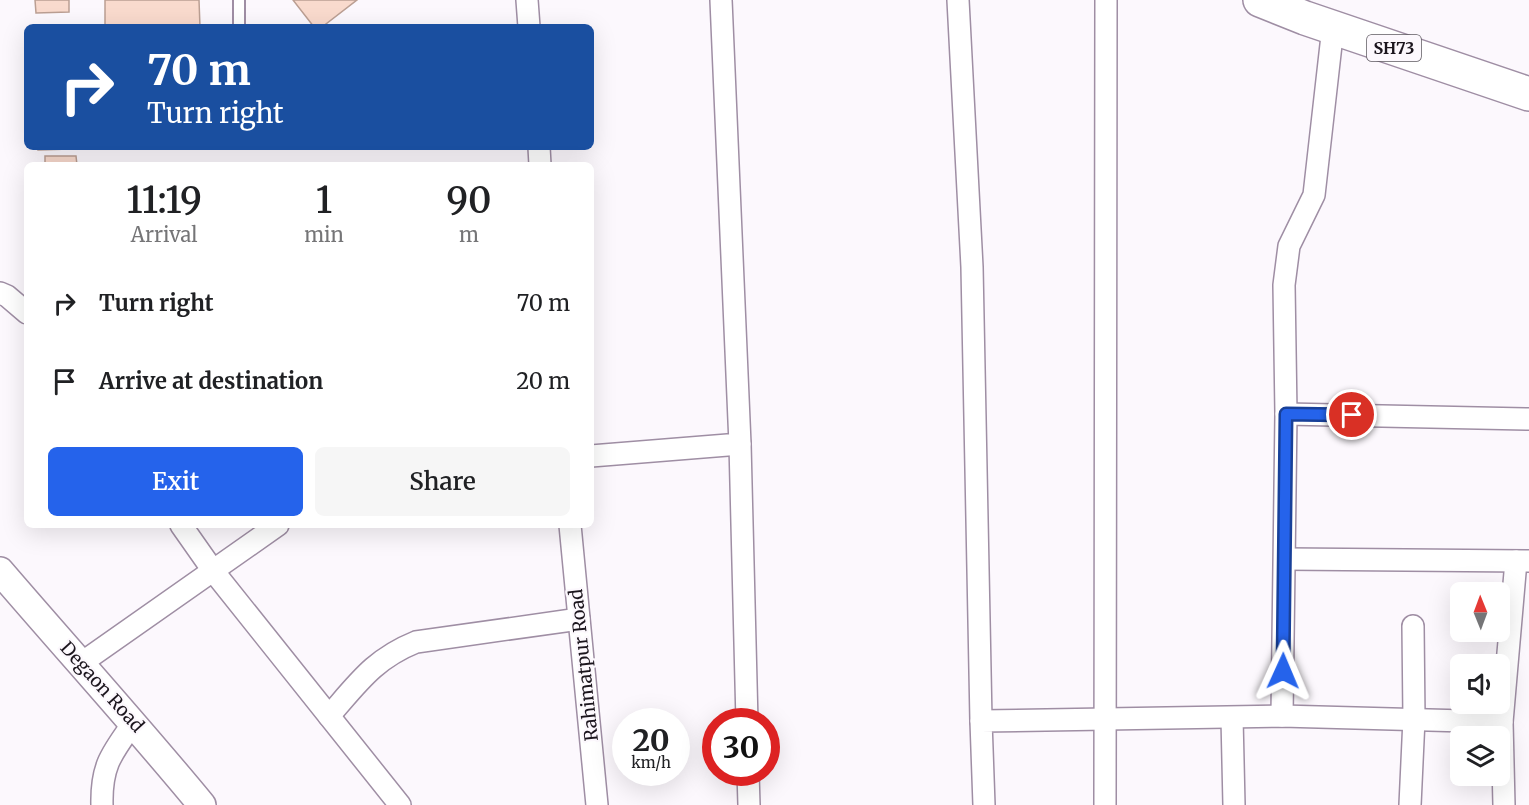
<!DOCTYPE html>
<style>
:root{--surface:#fff;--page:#f6f6f6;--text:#202124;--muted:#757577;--accent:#2563eb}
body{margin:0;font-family:Merriweather,serif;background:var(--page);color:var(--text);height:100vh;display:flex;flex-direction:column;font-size:22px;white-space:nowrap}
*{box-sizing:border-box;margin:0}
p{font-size:20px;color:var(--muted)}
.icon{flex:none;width:33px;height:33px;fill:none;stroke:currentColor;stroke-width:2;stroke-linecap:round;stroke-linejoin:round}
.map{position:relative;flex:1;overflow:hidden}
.details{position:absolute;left:24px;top:162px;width:570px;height:366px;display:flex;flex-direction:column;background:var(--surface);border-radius:9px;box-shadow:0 6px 24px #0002}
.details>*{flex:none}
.guide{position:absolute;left:24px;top:24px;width:570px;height:126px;border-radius:9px;box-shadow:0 6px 24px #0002;background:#1a4fa0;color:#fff;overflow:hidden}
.needle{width:39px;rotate:359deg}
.fabs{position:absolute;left:1450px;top:582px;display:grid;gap:12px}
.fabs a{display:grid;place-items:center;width:60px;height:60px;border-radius:9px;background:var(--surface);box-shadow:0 6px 24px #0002;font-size:30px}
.speed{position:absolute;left:612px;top:708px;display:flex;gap:12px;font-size:30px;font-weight:700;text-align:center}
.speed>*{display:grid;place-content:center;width:78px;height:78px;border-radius:50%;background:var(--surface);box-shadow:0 6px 24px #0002;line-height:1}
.speed small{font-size:15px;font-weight:400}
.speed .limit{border:9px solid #d22;background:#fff;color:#111}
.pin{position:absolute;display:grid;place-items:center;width:51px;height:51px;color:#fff;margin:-26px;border:3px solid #fff;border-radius:50%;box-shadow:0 2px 6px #0007}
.me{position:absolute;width:66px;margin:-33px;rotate:1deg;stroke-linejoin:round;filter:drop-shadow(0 0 4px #0008)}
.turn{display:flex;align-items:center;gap:21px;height:126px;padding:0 24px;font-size:27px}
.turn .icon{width:78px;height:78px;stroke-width:2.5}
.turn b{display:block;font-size:42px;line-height:51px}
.eta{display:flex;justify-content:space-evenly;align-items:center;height:102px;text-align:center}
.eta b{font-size:36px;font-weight:600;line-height:42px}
.primary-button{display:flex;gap:12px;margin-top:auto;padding:12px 24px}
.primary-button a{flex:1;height:69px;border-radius:9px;background:var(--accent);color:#fff;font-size:24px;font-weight:600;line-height:69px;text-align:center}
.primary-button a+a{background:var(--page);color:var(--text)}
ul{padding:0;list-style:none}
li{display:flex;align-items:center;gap:18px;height:78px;padding:0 24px}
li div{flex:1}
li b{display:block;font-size:22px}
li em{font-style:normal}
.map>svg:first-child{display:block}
.building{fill:#f9dacd;stroke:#bb9f93;stroke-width:1.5}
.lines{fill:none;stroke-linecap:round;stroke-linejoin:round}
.service-casing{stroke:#9f8ea4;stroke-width:14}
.minor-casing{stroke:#9f8ea4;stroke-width:24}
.tertiary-casing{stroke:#9f8ea4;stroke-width:30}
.primary-casing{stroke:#9f8ea4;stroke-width:36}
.service{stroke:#fff;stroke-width:10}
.minor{stroke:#fff;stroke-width:21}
.tertiary{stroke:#fff;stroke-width:27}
.primary{stroke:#fff;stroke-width:33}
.route-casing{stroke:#184099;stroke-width:15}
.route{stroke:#2563eb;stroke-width:10}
.labels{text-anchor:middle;stroke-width:4.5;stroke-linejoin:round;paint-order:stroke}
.shield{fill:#fcf8fd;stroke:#5e5960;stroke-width:1.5}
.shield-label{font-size:16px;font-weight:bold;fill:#1b151d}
.street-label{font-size:18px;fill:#1b151d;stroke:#fcf8fd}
</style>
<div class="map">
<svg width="1529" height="805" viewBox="0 0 1529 805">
<rect width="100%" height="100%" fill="#fcf8fd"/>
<!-- building -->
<g class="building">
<path d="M35,0H69V12L36,13Z"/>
<path d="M105,0H199L200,27H105Z"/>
<path d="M293,0H357L322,27H314Z"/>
<path d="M38,147H70V149L38,150Z"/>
<path d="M45,156H76L77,165H45Z"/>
</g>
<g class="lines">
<defs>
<path id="service" d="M239,27V0"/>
<g id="minor">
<path d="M527,0L529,27"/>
<path d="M958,0L972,267L981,721"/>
<path d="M539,147L540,165"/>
<path d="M0,293L7,296L27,313"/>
<path d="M1286,414L1529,419"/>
<path d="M740,444L747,722"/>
<path d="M591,456L740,444L721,0"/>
<path d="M181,525L214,572L400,805"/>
<path d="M570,525L597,805"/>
<path d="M1285,559L1528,561"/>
<path d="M80,664L278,525"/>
<path d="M329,716C358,683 374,659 416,642L579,619"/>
<path d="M1282,716L1286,414L1284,285L1289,246L1314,195L1333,27"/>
<path d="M1232,718L1234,805"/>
<path d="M1502,722L1504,805"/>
<path d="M748,772L749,805"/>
<path d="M102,805C101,765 112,753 134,722"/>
<path d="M984,805L981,721L1282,716L1502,722L1516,561"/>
<path d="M1105,805L1106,0"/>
<path d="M1410,805L1414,719L1413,626"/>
</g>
<path id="tertiary" d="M0,571C67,649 136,725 202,805"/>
<path id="primary" d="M1260,0L1305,18L1529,94"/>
</defs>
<!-- service casing -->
<use href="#service" class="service-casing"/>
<!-- minor casing -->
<use href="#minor" class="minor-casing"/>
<!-- tertiary casing -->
<use href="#tertiary" class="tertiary-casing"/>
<!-- primary casing -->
<use href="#primary" class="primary-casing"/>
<!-- service -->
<use href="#service" class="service"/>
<!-- minor -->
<use href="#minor" class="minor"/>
<!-- tertiary -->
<use href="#tertiary" class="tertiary"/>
<!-- primary -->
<use href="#primary" class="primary"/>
</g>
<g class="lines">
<defs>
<path id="route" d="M1283,671L1286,414L1352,415"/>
</defs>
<!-- route casing -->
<use href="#route" class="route-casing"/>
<!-- route -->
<use href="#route" class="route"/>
</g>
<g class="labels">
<!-- shield labels -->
<rect class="shield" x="1367" y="35" width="54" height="26" rx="4.5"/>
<g class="shield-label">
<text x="1394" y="54">SH73</text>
</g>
<!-- street labels -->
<g class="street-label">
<text transform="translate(584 665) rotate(-96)" y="6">Rahimatpur Road</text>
<text transform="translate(102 687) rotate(48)" y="6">Degaon Road</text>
</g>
</g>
</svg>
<div class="fabs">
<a><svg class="needle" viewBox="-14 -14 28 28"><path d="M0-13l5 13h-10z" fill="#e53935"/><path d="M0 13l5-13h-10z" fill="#757577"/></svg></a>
<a><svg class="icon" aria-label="sound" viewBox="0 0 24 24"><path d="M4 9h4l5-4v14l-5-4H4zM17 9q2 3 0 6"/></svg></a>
<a><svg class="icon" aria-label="layers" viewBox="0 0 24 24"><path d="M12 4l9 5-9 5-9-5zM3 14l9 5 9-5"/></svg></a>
</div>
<div class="speed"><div>20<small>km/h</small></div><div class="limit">30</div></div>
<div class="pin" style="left:1352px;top:415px;background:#d93025"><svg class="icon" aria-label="arrive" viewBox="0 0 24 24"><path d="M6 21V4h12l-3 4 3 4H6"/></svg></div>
<svg class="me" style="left:1283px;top:671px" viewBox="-20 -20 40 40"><path d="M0-17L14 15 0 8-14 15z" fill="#2563eb" stroke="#fff" stroke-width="4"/></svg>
<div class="guide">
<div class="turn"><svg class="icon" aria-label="right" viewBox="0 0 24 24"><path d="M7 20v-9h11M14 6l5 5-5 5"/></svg><div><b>70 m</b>Turn right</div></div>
</div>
<section class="details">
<div class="eta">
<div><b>11:19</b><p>Arrival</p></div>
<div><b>1</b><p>min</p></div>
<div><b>90</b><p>m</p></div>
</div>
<ul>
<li><svg class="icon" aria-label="right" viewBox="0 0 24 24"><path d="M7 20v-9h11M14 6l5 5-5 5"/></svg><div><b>Turn right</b></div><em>70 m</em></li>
<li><svg class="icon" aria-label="arrive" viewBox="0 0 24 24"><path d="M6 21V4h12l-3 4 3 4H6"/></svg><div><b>Arrive at destination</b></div><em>20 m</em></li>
</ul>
<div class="primary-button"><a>Exit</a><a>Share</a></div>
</section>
</div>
